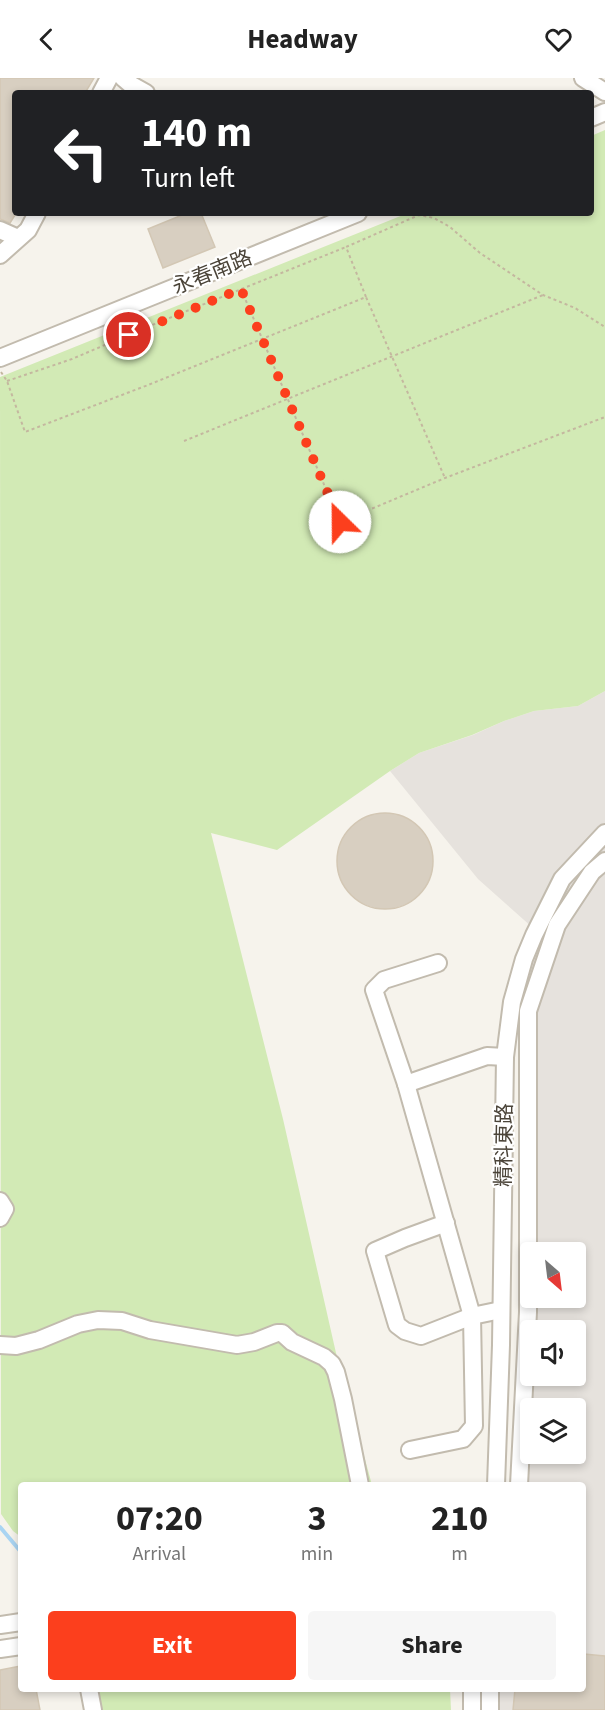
<!DOCTYPE html>
<meta charset="utf-8">
<style>
:root{--surface:#fff;--page:#f6f6f6;--text:#222;--muted:#767676;--accent:#fc3f1d}
body{margin:0;font-family:"Source Sans 3","Noto Sans TC",sans-serif;background:var(--page);color:var(--text);height:100vh;display:flex;flex-direction:column;font-size:22px;white-space:nowrap}
*{box-sizing:border-box;margin:0}
p{font-size:20px;color:var(--muted)}
.icon{flex:none;width:33px;height:33px;fill:none;stroke:currentColor;stroke-width:2;stroke-linecap:round;stroke-linejoin:round}
.map{position:relative;flex:1;overflow:hidden}
.side{position:absolute;left:18px;top:1404px;width:568px;height:210px;display:flex;flex-direction:column;background:var(--surface);border-radius:6px;box-shadow:0 3px 9px #0003}
.side>*{flex:none}
.guide{position:absolute;left:12px;top:12px;width:582px;height:126px;border-radius:6px;box-shadow:0 3px 9px #0003;background:#202124;color:#fff;overflow:hidden}
.needle{width:39px;rotate:152deg}
.controls{position:absolute;left:520px;top:1164px;display:grid;gap:12px}
.controls a{display:grid;place-items:center;width:66px;height:66px;border-radius:6px;background:var(--surface);box-shadow:0 3px 9px #0003;font-size:30px}
.pin{position:absolute;display:grid;place-items:center;width:51px;height:51px;color:#fff;margin:-26px;border:3px solid #fff;border-radius:50%;box-shadow:0 2px 6px #0007}
.me{position:absolute;width:66px;margin:-33px;rotate:337deg;stroke-linejoin:round;filter:drop-shadow(0 0 4px #0008)}
.turn{display:flex;align-items:center;gap:21px;height:126px;padding:0 30px;font-size:27px}
.turn .icon{width:78px;height:78px;stroke-width:2.5}
.turn b{display:block;font-size:42px;line-height:51px}
.eta{display:flex;justify-content:space-evenly;align-items:center;height:102px;text-align:center}
.eta b{font-size:36px;font-weight:700;line-height:42px}
.action{display:flex;gap:12px;margin-top:auto;padding:12px 30px}
.action a{flex:1;height:69px;border-radius:6px;background:var(--accent);color:#fff;font-size:24px;font-weight:700;line-height:69px;text-align:center}
.action a+a{background:var(--page);color:var(--text)}
header{display:flex;justify-content:space-between;align-items:center;height:78px;padding:0 30px;background:var(--surface);font-size:27px;font-weight:700}
.map>svg:first-child{display:block}
.industrial{fill:#e6e2dd;fill-rule:evenodd}
.green{fill:#d2eab5}
.lines{fill:none;stroke-linecap:round;stroke-linejoin:round}
.stream{stroke:#a9d4f2;stroke-width:4}
.building{fill:#d8cfc1;stroke:#d3c7b4;stroke-width:1.5}
.minor-casing{stroke:#c2bbae;stroke-width:20}
.path{stroke:#c4b79f;stroke-width:2;stroke-dasharray:3 3;stroke-linecap:butt}
.minor{stroke:#fff;stroke-width:16}
.route{stroke:#fc3f1d;stroke-width:10;stroke-dasharray:0 18}
.labels{text-anchor:middle;stroke-width:4.5;stroke-linejoin:round;paint-order:stroke}
.street-label{font-size:21px;fill:#4b4439;stroke:#fff}
</style>
<header><svg class="icon" aria-label="back" viewBox="0 0 24 24"><path d="M15 5l-7 7 7 7"/></svg>Headway<svg class="icon" aria-label="heart" viewBox="0 0 24 24"><path d="M12 20l-8-8c-3-5 5-10 8-4 3-6 11-1 8 4z"/></svg></header>
<div class="map">
<svg width="605" height="1632" viewBox="0 0 605 1632">
<rect width="100%" height="100%" fill="#f6f3ec"/>
<!-- industrial -->
<path class="industrial" d="M605,613V1632H488L491,1611H584V1407H519L525,921L533,881L542,858L478,801L390,693L419,675L473,657L504,643L534,633L578,628ZM531,1174H576V1220H531ZM531,1252H576V1298H531ZM531,1330H576V1376H531Z"/>
<!-- green -->
<g class="green">
<path d="M605,52V613L578,628L534,633L504,643L472,657L419,675L390,693L277,772L211,755L283,1041L336,1275L372,1407H21V1459L13,1453L1,1436L0,299L408,135H591V58Z"/>
<path d="M97,1611H450L451,1632H99Z"/>
</g>
<g class="lines">
<!-- stream -->
<path class="stream" d="M0,1449L21,1474"/>
</g>
<!-- building -->
<g class="building">
<path d="M0,0H94L85,15H15V137L10,145L0,141Z"/>
<path d="M187,135H201L215,169L163,190L148,151Z"/>
<circle cx="385" cy="783" r="48"/>
<path d="M584,1576L605,1578V1632H513L515,1611H584Z"/>
<path d="M21,1588V1611H36L40,1632H0V1592Z"/>
</g>
<g class="lines">
<defs>
<g id="minor">
<path d="M123,0L130,6L146,15"/>
<path d="M583,0L605,14"/>
<path d="M101,15L109,0"/>
<path d="M591,40L605,34"/>
<path d="M0,152L18,160"/>
<path d="M0,177L28,152L37,135"/>
<path d="M0,280L358,135"/>
<path d="M406,1006L487,978L505,979"/>
<path d="M0,1123L5,1131L0,1140"/>
<path d="M446,1145L405,1160L375,1173L397,1247L405,1253L421,1258L472,1238L501,1232"/>
<path d="M0,1267L16,1268L39,1262L78,1246L98,1242L122,1243L150,1252L237,1267L254,1264L277,1255H282L292,1264L324,1279L332,1286L336,1294L343,1321L360,1407"/>
<path d="M410,1372L463,1361L474,1348L472,1238L406,1006L374,912L384,902L438,885"/>
<path d="M496,1407L501,1267L505,979L512,924L524,881L534,857L562,801L605,755"/>
<path d="M519,1407L528,1234V933L557,847L592,794L605,783"/>
<path d="M0,1547L21,1544"/>
<path d="M0,1571L21,1568"/>
<path d="M89,1611L93,1632"/>
<path d="M490,1611V1632"/>
<path d="M472,1632V1611"/>
</g>
</defs>
<!-- minor casing -->
<use href="#minor" class="minor-casing"/>
<!-- path -->
<g class="path">
<path d="M241,211L340,444L445,400L605,339"/>
<path d="M366,219L346,169L419,137L434,140L450,149L480,175L543,217L575,230L605,249"/>
<path d="M1,294L7,303L25,354L148,307L366,219L445,400"/>
<path d="M7,303L72,281L147,249L346,169"/>
<path d="M184,363L543,217"/>
</g>
<!-- minor -->
<use href="#minor" class="minor"/>
</g>
<g class="lines">
<!-- route -->
<path class="route" d="M129,257L241,211L340,444"/>
</g>
<g class="labels">
<!-- street labels -->
<g class="street-label">
<text transform="translate(212 194) rotate(-22)" y="7">永春南路</text>
<text transform="translate(504 1067) rotate(-89)" y="7">精科東路</text>
</g>
</g>
</svg>
<div class="controls">
<a><svg class="needle" viewBox="-14 -14 28 28"><path d="M0-13l5 13h-10z" fill="#e53935"/><path d="M0 13l5-13h-10z" fill="#767676"/></svg></a>
<a><svg class="icon" aria-label="sound" viewBox="0 0 24 24"><path d="M4 9h4l5-4v14l-5-4H4zM17 9q2 3 0 6"/></svg></a>
<a><svg class="icon" aria-label="layers" viewBox="0 0 24 24"><path d="M12 4l9 5-9 5-9-5zM3 14l9 5 9-5"/></svg></a>
</div>
<div class="pin" style="left:129px;top:257px;background:#d93025"><svg class="icon" aria-label="arrive" viewBox="0 0 24 24"><path d="M6 21V4h12l-3 4 3 4H6"/></svg></div>
<svg class="me" style="left:340px;top:444px" viewBox="-20 -20 40 40"><circle r="19" fill="#fff"/><path d="M0-13L10 11 0 6-10 11z" fill="#fc3f1d"/></svg>
<div class="guide">
<div class="turn"><svg class="icon" aria-label="left" viewBox="0 0 24 24"><path d="M17 20v-9H6M10 6l-5 5 5 5"/></svg><div><b>140 m</b>Turn left</div></div>
</div>
<section class="side">
<div class="eta">
<div><b>07:20</b><p>Arrival</p></div>
<div><b>3</b><p>min</p></div>
<div><b>210</b><p>m</p></div>
</div>
<div class="action"><a>Exit</a><a>Share</a></div>
</section>
</div>
